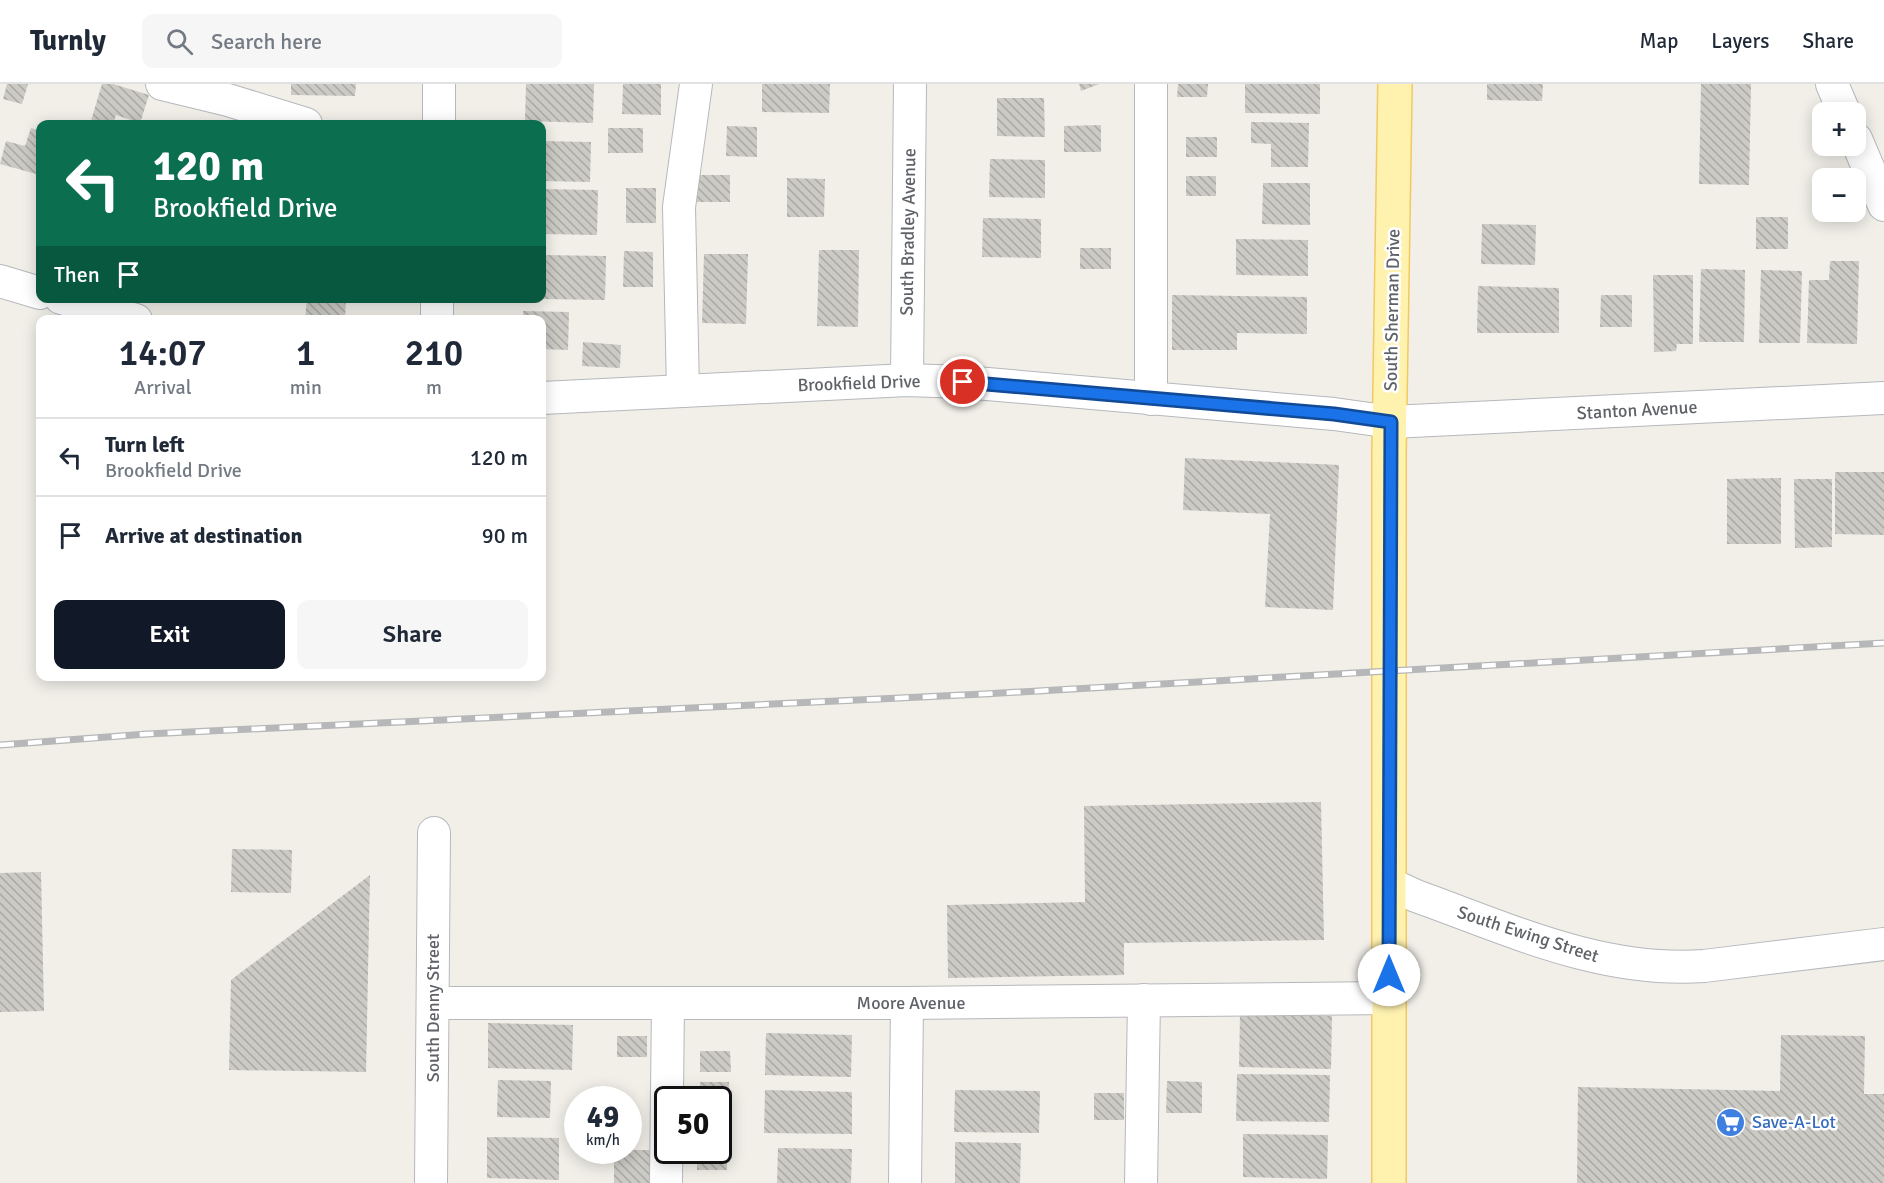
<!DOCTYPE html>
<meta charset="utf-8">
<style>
:root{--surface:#fff;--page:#f6f6f7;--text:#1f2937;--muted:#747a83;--line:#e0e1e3;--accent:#111827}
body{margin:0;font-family:Signika,sans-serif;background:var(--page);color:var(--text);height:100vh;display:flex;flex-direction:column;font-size:22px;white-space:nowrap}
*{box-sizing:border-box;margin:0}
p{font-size:20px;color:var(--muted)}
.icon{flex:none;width:33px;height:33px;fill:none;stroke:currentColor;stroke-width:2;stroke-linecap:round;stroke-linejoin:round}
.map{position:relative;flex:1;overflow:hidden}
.sheet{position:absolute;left:36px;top:231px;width:510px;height:366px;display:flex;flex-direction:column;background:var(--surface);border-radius:12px;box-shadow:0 3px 15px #0003}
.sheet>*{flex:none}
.banner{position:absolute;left:36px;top:36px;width:510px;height:183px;border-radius:12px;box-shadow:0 3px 15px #0003;background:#0b6e4f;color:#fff;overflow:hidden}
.fabs{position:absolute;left:1812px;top:18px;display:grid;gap:12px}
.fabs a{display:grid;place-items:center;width:54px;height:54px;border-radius:12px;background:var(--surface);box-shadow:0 3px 15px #0003;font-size:30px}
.speed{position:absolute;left:564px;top:1002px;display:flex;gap:12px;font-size:30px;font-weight:700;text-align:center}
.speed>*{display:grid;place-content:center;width:78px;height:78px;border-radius:50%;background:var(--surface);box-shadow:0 3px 15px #0003;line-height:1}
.speed small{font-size:15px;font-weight:400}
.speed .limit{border:3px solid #111;border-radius:9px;background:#fff;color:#111}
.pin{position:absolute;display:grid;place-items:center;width:51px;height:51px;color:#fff;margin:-26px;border:3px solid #fff;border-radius:50%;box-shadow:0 2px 6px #0007}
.me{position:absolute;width:66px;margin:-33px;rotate:0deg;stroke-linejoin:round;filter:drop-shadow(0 0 4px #0008)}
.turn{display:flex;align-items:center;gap:21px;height:126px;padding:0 18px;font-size:27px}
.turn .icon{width:78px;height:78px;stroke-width:2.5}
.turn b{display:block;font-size:42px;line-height:51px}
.then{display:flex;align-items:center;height:57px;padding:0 18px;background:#0003;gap:12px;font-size:22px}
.eta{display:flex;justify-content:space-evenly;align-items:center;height:102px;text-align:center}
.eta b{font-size:36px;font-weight:600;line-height:42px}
.button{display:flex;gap:12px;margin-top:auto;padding:12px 18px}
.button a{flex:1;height:69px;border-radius:12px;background:var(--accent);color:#fff;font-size:24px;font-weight:600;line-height:69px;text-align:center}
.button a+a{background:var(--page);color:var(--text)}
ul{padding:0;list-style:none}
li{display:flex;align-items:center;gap:18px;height:78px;padding:0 18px;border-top:2px solid var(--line)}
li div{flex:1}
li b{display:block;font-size:22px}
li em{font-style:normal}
header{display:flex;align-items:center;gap:36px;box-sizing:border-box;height:84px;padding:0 30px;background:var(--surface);border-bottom:2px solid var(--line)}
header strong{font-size:28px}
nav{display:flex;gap:33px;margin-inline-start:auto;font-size:21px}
.search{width:420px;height:54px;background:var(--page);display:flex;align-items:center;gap:15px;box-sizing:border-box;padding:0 21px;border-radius:12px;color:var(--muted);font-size:22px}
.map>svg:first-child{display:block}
.building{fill:url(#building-back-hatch)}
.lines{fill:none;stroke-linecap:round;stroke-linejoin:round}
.minor-casing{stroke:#b5b8bc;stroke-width:34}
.major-casing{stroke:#f2c960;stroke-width:36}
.minor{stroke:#fff;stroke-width:32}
.major{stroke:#fff2af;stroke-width:33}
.rail-casing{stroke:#b6b7b8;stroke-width:7}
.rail{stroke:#fff;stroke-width:4.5;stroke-dasharray:14;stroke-linecap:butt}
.route-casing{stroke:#114b97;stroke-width:15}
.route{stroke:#1a73e8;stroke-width:10}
.labels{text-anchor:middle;stroke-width:5;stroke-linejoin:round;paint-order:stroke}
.street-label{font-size:18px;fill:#5f6368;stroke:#fff}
.shop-label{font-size:18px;fill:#366cbe;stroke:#fff;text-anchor:start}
</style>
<header>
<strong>Turnly</strong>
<div class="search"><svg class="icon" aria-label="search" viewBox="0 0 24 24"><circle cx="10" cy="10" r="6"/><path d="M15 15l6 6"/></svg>Search here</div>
<nav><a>Map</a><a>Layers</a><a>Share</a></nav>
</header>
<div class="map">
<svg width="1884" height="1099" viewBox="0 0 1884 1099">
<defs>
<pattern id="building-back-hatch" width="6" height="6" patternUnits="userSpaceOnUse" patternTransform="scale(1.5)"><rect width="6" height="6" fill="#cccac5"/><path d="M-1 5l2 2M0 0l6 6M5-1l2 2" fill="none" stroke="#a9a8a4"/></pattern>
</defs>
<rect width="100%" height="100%" fill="#f1efe8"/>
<!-- building -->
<g class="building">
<path d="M7,0H28L22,20L3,15Z"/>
<path d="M102,0H113L149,11L140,39L116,31L113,40H90Z"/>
<path d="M291,0H356L355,12L291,11Z"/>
<path d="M526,0H594L593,39L525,37Z"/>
<path d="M623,0H661V31L622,30Z"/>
<path d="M762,0H830L829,29L762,28Z"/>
<path d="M1079,0H1099L1081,7Z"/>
<path d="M1178,0H1208L1207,13H1177Z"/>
<path d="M1245,0H1320V30L1245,29Z"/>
<path d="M1487,0H1543L1542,17L1487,16Z"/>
<path d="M1701,0H1751L1749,101L1699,100Z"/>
<path d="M997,14H1044L1045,53L997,52Z"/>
<path d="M1251,38L1309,39L1308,83H1271V60L1251,59Z"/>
<path d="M1101,41V68H1064V42Z"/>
<path d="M727,42L757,43V73L726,72Z"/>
<path d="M31,44L40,47V91L0,80L6,57L25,62Z"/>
<rect x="608" y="44" width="35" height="25"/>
<rect x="1186" y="53" width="31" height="20"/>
<path d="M542,57L591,58L590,98L542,97Z"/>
<path d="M990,75L1045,76V114L989,113Z"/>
<path d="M695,91H730V118H694Z"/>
<rect x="1186" y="92" width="30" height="20"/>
<path d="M787,94L825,95L824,133H787Z"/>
<path d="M1263,99H1310V141L1262,140Z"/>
<rect x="626" y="104" width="30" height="35"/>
<path d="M542,105L598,106L597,151L542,150Z"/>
<rect x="1756" y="133" width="32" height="32"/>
<path d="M983,134L1041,135V174L982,173Z"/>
<path d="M1482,140L1536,141L1535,181L1481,180Z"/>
<path d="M1236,155L1308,156V192L1236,191Z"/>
<rect x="1080" y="164" width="31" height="21"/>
<path d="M819,166H859L858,243L817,242Z"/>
<path d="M624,167L653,168V203H623Z"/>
<path d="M704,170H748L746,240L702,239Z"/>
<path d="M542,171L606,172L605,216L542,215Z"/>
<path d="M1830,177H1859L1857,260L1807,259L1809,196H1829Z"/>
<path d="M1701,185L1745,186L1744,258H1699Z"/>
<path d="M1761,186L1802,187L1800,259H1759Z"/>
<path d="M1653,191H1693V260H1677L1676,267L1654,268Z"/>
<path d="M1478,202L1559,204V249H1477Z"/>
<path d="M1172,211L1307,213V250L1237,249V266H1172Z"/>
<path d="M1601,211H1632V243H1600Z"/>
<path d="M307,214H346L345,236H305Z"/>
<path d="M523,227L569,228L568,266L542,265V236H523Z"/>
<path d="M583,258L621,261L620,284L582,282Z"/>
<path d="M1185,374L1339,381L1333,526L1265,523L1270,430L1183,426Z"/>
<path d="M1835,388H1884V451L1835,450Z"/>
<path d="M1781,394V460H1727V395Z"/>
<path d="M1794,395H1832V463L1795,464Z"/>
<path d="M1321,718L1324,856L1124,859V891L948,894L947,821L1085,818L1084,722Z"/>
<path d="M232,765L292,766L291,809L231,808Z"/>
<path d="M41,788L44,927L0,928V789Z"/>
<path d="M370,791L366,988L229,986L231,896Z"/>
<path d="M1240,930L1332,932L1331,985L1239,983Z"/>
<path d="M488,939L573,941L572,986L488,984Z"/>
<path d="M766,949L852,951L851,993L765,991Z"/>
<path d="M1781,951L1865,952L1864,1010H1884V1099H1577L1578,1003L1780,1007Z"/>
<rect x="617" y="952" width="30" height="21"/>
<path d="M700,967H730L731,988H700Z"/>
<path d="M1237,990L1330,991L1329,1038L1236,1037Z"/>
<path d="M498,996L551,997L550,1034L497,1033Z"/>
<path d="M1167,997L1202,998V1029H1166Z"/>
<path d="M700,998H729V1030H718V1016H700Z"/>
<path d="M765,1006L852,1008V1050L764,1049Z"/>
<path d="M955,1006L1040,1007L1039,1049L954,1048Z"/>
<rect x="1094" y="1009" width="30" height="27"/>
<path d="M1243,1050L1328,1051L1327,1095L1243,1093Z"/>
<path d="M487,1053L559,1054V1096L487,1094Z"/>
<path d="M718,1057H727V1086H697V1066H718Z"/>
<path d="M955,1058L1021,1059L1020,1099H955Z"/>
<path d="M778,1064L852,1065L851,1099H777Z"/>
<rect x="614" y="1066" width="37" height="33"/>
</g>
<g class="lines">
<defs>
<g id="minor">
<path d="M162,0L228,16L306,40"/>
<path d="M1151,0V315"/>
<path d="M1832,0L1844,28"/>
<path d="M439,40V0"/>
<path d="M1856,55L1884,121"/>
<path d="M0,197L40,209"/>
<path d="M61,214L136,236"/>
<path d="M437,236V214"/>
<path d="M907,296L910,0"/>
<path d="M683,307L679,123L696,0"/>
<path d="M542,314L907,296L964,298L1334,330L1391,338L1884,314"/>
<path d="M1390,800L1416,812C1511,846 1601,889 1704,882L1884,860"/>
<path d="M433,919H907L1389,914"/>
<path d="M431,1099L434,749"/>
<path d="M666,1099L668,919"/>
<path d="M905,1099L907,919"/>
<path d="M1141,1099L1144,916"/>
</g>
<path id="major" d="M1389,1099V370L1395,0"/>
</defs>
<!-- minor casing -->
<use href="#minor" class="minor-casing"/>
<!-- major casing -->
<use href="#major" class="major-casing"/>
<!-- minor -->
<use href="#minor" class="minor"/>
<!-- major -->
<use href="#major" class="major"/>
<defs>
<path id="rail" d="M0,661L147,650L984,610L1884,559"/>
</defs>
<!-- rail casing -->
<use href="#rail" class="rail-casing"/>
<!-- rail -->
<use href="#rail" class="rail"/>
</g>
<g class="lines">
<defs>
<path id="route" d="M963,298L1334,330L1391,338L1389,891"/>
</defs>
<!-- route casing -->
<use href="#route" class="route-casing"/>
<!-- route -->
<use href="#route" class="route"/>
</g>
<!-- icons -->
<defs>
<symbol id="supermarket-disc" viewBox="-11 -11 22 22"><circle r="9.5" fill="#3f7fe0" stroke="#fff"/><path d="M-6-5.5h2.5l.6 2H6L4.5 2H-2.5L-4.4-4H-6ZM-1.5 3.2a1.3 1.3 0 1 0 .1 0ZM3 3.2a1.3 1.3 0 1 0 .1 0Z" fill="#fff"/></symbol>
</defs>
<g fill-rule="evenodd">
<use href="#supermarket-disc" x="1714" y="1022" width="33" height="33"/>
</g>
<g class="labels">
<!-- street labels -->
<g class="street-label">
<text transform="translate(908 148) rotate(-89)" y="6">South Bradley Avenue</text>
<text transform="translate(1392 226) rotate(-89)" y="6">South Sherman Drive</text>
<text transform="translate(859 299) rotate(-2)" y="6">Brookfield Drive</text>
<text transform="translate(1637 326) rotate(-3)" y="6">Stanton Avenue</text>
<text transform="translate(1528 850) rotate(18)" y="6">South Ewing Street</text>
<text x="911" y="925">Moore Avenue</text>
<text transform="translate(433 924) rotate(-90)" y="6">South Denny Street</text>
</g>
<!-- shop labels -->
<g class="shop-label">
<text x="1752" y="1044">Save-A-Lot</text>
</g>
</g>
</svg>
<div class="fabs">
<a>+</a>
<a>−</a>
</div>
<div class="speed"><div>49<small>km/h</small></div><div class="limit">50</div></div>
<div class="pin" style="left:963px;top:298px;background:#d93025"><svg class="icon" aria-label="arrive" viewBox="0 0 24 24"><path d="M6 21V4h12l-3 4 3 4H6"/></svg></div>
<svg class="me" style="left:1389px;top:891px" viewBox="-20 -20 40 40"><circle r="19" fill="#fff"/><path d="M0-13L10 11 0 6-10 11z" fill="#1a73e8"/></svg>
<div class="banner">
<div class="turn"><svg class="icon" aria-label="left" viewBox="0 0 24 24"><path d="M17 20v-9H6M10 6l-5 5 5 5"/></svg><div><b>120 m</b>Brookfield Drive</div></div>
<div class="then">Then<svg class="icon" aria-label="arrive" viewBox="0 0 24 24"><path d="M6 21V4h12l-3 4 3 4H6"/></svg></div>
</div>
<section class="sheet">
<div class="eta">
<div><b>14:07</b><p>Arrival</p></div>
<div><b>1</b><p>min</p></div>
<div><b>210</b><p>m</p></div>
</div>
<ul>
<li><svg class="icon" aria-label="left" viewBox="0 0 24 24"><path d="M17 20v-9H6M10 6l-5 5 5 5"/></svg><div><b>Turn left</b><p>Brookfield Drive</p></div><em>120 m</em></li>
<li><svg class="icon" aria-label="arrive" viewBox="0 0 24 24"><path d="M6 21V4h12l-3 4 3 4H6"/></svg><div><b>Arrive at destination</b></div><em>90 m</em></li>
</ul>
<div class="button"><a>Exit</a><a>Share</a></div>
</section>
</div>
